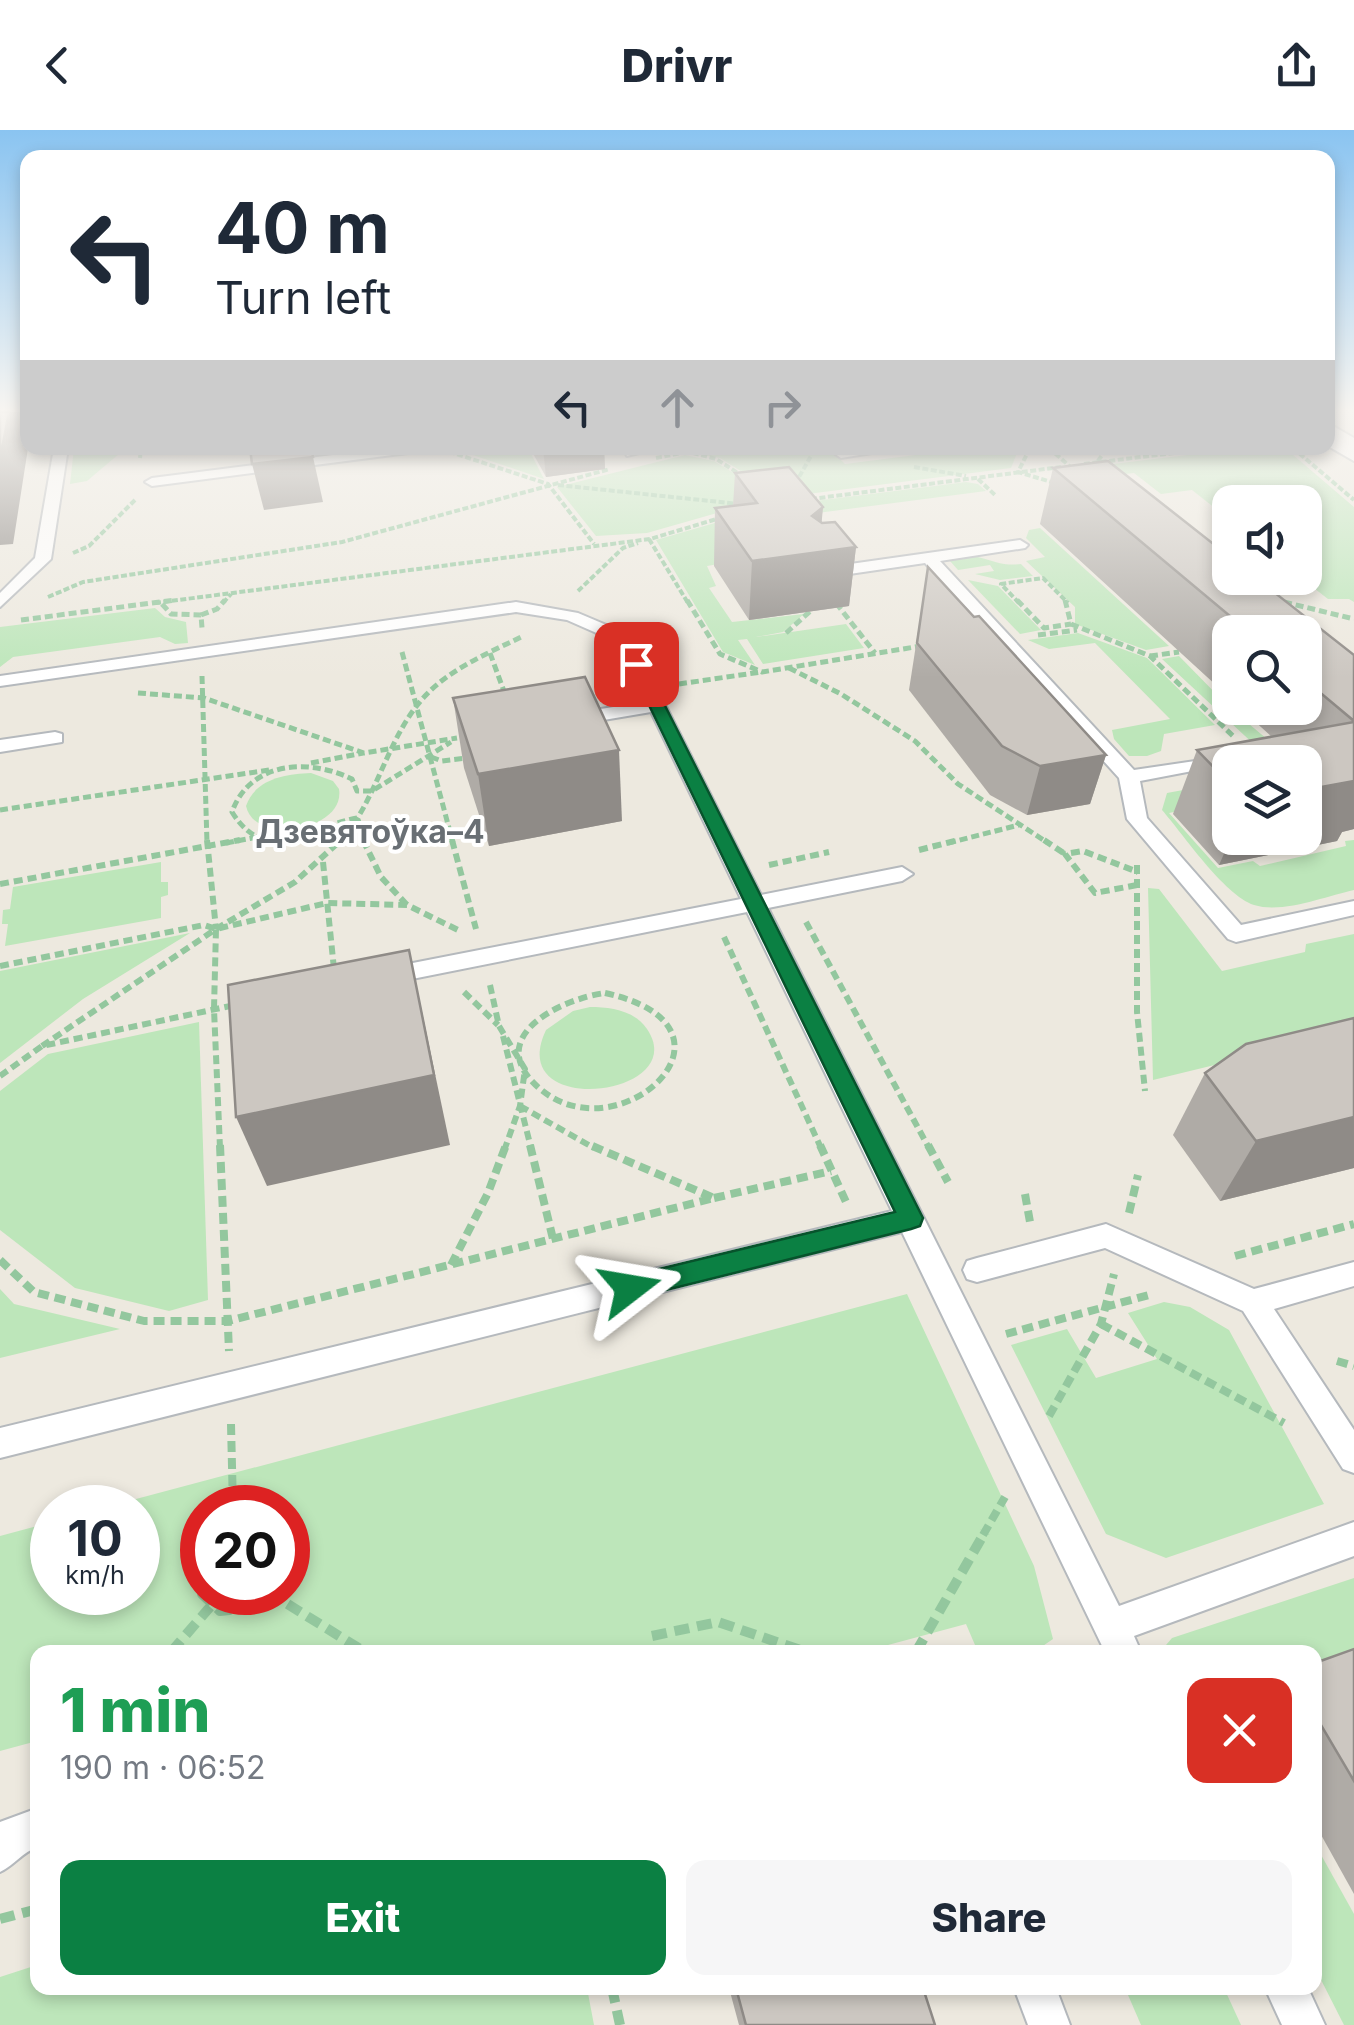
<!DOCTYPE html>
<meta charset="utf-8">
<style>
:root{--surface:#fff;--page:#f6f6f7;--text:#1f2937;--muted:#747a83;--accent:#0b8043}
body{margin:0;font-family:Inter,sans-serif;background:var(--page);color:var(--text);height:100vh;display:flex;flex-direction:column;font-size:38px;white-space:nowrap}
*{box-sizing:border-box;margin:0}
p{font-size:32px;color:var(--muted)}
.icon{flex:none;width:55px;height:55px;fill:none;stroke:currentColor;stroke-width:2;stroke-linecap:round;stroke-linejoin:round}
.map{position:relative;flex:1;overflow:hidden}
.panel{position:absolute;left:30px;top:1515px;width:1292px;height:350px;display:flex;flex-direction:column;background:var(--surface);border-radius:20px;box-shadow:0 5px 15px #0003}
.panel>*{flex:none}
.top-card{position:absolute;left:20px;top:20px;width:1315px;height:305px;border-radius:20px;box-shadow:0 5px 15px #0003;background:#fff;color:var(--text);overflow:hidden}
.controls{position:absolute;left:1212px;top:355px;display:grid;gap:20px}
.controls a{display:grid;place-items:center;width:110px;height:110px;border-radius:20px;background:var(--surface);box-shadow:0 5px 15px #0003;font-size:50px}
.speed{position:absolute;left:30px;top:1355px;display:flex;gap:20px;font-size:50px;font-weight:700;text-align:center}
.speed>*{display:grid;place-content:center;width:130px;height:130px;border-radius:50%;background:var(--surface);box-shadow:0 5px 15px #0003;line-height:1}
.speed small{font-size:25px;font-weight:400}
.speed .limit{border:15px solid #d22;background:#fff;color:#111}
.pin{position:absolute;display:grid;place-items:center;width:85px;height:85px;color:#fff;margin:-42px;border-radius:20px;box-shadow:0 5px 15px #0006}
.me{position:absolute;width:110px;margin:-55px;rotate:76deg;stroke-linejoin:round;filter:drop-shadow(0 0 8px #0008)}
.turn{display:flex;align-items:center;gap:35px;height:210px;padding:0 30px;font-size:45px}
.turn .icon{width:130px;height:130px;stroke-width:2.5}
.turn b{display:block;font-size:70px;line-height:85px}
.lanes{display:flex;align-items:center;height:95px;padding:0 30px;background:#0003;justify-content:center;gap:50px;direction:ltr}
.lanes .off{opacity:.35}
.round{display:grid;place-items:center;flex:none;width:105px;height:105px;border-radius:20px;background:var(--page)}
.head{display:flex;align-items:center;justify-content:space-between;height:170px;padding:0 30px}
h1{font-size:60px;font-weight:800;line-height:75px;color:#1e9e55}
.cta{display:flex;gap:20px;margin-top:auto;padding:20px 30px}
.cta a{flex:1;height:115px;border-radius:20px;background:var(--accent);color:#fff;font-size:40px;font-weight:800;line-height:115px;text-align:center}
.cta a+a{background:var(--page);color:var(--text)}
header{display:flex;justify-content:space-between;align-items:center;height:130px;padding:0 30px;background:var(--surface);font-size:45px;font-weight:800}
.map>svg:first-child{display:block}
.green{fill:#bde6ba;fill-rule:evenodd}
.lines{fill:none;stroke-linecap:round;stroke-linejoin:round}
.lane-casing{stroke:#b5b9bd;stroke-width:4}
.secondary-casing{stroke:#b5babf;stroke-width:4}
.path-far4{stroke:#93c79e;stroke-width:4;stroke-dasharray:6 2.5;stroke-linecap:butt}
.path-far3{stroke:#93c79e;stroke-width:5;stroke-dasharray:8 4;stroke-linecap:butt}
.path-far2{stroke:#93c79e;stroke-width:6;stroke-dasharray:9 5;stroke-linecap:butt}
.path-far1{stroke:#93c79e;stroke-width:8;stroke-dasharray:11 6;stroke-linecap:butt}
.path{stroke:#93c79e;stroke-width:10;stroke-dasharray:15 8;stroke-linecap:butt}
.lane{fill:#fff;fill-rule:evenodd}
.secondary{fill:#fff;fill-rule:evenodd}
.wall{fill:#afaba6;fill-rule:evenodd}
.shaded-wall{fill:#8f8b87}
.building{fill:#ccc7c1;stroke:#8f8b87;stroke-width:2.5}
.route{fill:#0b8043;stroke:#07532c;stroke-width:2.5}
.labels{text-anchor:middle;stroke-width:8;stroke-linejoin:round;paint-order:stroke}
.neighbourhood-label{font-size:32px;font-weight:bold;fill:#696f74;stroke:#fff}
</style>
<header><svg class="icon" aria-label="back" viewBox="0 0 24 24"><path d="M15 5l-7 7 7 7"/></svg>Drivr<svg class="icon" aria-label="share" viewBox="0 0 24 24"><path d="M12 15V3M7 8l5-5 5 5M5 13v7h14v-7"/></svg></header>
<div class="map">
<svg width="1354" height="1895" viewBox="0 0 1354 1895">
<rect width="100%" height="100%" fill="#ede9df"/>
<!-- green -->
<g class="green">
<path d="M74,318H126L87,351L70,354Z"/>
<path d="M462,318H528L544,349L464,322Z"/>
<path d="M669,318H829L845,334L970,318H1019L1011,338L792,366H780L720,328Z"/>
<path d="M1245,318H1285L1354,377V472L1349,469H1328L1301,448H1305V372H1230V390L1192,360L1161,364L1134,343L1091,348L1080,338Z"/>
<path d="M685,325L714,331L773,367L647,403L596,406L557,357Z"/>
<path d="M966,352L978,354L986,361L802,385L791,374Z"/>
<path d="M763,379L747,429L707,436L716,456L709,458L732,492L804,484L783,502L756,507L846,494L864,518L763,534L747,509L738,510L755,535L723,522L656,410Z"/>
<path d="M1040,398L1169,516L1146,520L1075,494V477L1026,431L1045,427L1026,408L1029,400Z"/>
<path d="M963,426C988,425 994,437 1021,434L1033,446L1000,450L975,444L994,441L990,435L958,440L950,431Z"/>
<path d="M968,450L998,456L1041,500L1020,504Z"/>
<path d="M155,478L165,487L186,492L188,513L175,514L160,507L13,527L0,537V497Z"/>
<path d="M1078,503L1147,528L1215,595L1164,604L1161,621L1147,626H1129L1114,609L1112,600L1170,589L1095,513L1049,519L1028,510Z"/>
<path d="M1179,526L1230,578L1279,619L1273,632L1162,529Z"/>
<path d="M311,643L333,651L339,659C346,700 255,717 246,676C255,649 285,644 311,643Z"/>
<path d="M1221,653L1230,670L1169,683L1218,738L1253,731L1260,736L1346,716L1345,711L1354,710V760C1326,766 1283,784 1254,775C1224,765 1183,704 1162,680L1167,663Z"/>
<path d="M161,732V752H168V765L161,767V788L5,816L8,794H2L3,780L10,779L13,757Z"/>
<path d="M1148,758L1159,759L1222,841L1305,822L1306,814L1354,804V901L1153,950Z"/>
<path d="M190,803L83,869L0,933V841Z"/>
<path d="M590,877C610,877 634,880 647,899C693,967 503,990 546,900L573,881Z"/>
<path d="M199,892L208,1170L169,1181L75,1158L0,1100V961L48,924Z"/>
<path d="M0,1159L14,1174L120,1199L0,1228Z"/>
<path d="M907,1164L1034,1436L1053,1509L1034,1522H978L966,1494L862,1522H38L37,1611L0,1621V1406L52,1392V1462H138V1378L106,1377ZM202,1378H288V1462H202Z"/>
<path d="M1164,1172L1190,1177L1229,1200L1324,1374L1166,1428L1106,1404L1011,1215L1067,1199L1096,1248L1157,1229L1128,1183Z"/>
<path d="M1354,1448V1524L1315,1538V1522H1160L1172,1508Z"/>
<path d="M1315,1714L1354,1784V1895H1344L1315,1838Z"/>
<path d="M37,1835L38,1858H587L594,1895H0V1847Z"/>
<path d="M1125,1858H1224L1241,1895H1141Z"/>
</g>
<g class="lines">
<defs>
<g id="lane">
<path d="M54,318H68L51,429L0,477V463L35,428Z"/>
<path d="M388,318H423L416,322L152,356L145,352L152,348Z"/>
<path d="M623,318H635L639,323L627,326Z"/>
<path d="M827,318H903L841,328Z"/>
<path d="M1020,410L1028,415L1025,418L940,431L1134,640L1229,626V634L1140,651L1147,688L1241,795L1354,771V785L1236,812L1228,809L1127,689L1119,648L925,433L822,448L814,443L822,438Z"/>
<path d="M516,472L578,483L630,505L761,765L902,737L913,744L902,751L768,778L1119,1476L1354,1392V1426L1134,1506L1141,1522H1105L902,1102L0,1328V1298L892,1081L747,782L382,855L370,847L382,839L741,769L651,582L568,596L559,590L568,584L646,572L617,512L567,490L516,482L0,556V546Z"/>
<path d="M55,602L62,604V612L0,622V610Z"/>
<path d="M1106,1094L1254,1159L1354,1132V1156L1274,1179L1354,1300V1343L1343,1339L1243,1181L1105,1118L977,1152L967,1149L963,1140L967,1131L977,1128Z"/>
<path d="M38,1678V1717C22,1722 15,1735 0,1742V1692Z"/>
<path d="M1014,1858H1056L1070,1895H1028Z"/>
<path d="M1265,1858H1308L1325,1895H1282Z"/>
</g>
<path id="secondary" d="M1328,293L1354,308V331L1328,316Z"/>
</defs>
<!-- lane casing -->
<use href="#lane" class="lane-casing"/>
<!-- secondary casing -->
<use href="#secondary" class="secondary-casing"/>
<!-- path-far4 -->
<g class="path-far4">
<path d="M1030,318L1018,342L1058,354"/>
<path d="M1049,318L1075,341"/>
<path d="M1293,318L1354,370"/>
<path d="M441,319L548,354L594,414"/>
<path d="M666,319L681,321"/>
<path d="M693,323L716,329L744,347"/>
<path d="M140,328L141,318"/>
<path d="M656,328L708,318"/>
<path d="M1098,331L1107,318"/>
<path d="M1084,334L1215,318"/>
<path d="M914,337L966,346"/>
<path d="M978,349L995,365"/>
<path d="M795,354L811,326"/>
<path d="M558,355L739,374"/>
<path d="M811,369L1061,337"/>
<path d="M649,409L688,473"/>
<path d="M73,423L89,416L135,370"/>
<path d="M578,461L623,418L638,413"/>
<path d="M48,467L83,452L342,412L610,339"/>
<path d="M155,473L650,409L720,388"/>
<path d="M223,473L231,464"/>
<path d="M1019,473L1001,454L1043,448L1068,473"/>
</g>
<!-- path-far3 -->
<g class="path-far3">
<path d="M687,470L720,524L762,542L921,516"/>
<path d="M1017,470L1044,498L1071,494"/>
<path d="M1065,470L1071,494"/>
<path d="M1284,472L1354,489"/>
<path d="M836,473L875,523"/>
<path d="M162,474L171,484L201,485L202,498"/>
<path d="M201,485L217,479L225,470"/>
<path d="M21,490L175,470"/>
<path d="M1071,494L1150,526L1233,606"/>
<path d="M786,503L817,475"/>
<path d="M1038,505L1077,500"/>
<path d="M402,522L453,713"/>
<path d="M490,523L505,564"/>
<path d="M1150,526L1179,522"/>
<path d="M789,538L841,564L915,611L958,654L1048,713"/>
<path d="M202,546L207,713"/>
<path d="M679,554L761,542"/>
<path d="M138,563L204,568L364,623L457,608"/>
<path d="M431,627L442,631L467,628"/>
<path d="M311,633L363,623"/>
<path d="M0,680L269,640"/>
<path d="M357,688C313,695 267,739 232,682C250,631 309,628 352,649L357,661H372L451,612"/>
<path d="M358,689L364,713"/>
<path d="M226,713L258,707"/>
<path d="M339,713C378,670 386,608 425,566C451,538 489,523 523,506"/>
<path d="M948,713L1019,695"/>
</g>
<!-- path-far2 -->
<g class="path-far2">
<path d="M207,710L216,799"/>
<path d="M281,710H286"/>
<path d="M363,710L381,747L407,775"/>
<path d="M452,710L476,799"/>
<path d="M1044,710L1065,724"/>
<path d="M919,720L958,710"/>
<path d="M323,732L334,839"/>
<path d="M769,735L829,722"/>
<path d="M1137,735V882L1145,961"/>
<path d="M0,754L240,710"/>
<path d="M1137,755L1095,763L1065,724L1083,721L1138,742"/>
<path d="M806,792L929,1018"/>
<path d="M216,799L295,752L341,710"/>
<path d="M724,807L821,1018"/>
<path d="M0,836L204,795L216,799L327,773L407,775L460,801"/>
<path d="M490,855L499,896L525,939L520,976L505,1018"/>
<path d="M464,862L498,895"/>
<path d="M605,863C760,897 619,1028 539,958C481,907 561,869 605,863Z"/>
<path d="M503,906L531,1018"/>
<path d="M42,916L216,799L214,879L220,1018"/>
<path d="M0,946L42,916L235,875"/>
<path d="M520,976L594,1018"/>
</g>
<!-- path-far1 -->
<g class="path-far1">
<path d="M220,1015L229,1221"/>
<path d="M530,1015L553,1109"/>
<path d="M820,1015L846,1072"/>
<path d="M928,1015L948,1052"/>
<path d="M1025,1064L1030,1092"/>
<path d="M714,1068L831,1041"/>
<path d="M1129,1083L1138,1045"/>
<path d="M1235,1126L1354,1094"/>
<path d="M0,1130L34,1162L144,1191H228L714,1068L590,1015"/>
<path d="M451,1135L488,1063L506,1015"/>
<path d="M1101,1194L1284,1293"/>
<path d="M1006,1204L1149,1165"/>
<path d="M1337,1231L1354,1236"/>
<path d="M1049,1286L1101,1194L1114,1144"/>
<path d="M231,1294L233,1378"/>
<path d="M983,1405L1005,1367"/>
</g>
<!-- path -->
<g class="path">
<path d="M202,1439V1464L220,1481L245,1478L262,1462"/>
<path d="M268,1462L365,1522"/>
<path d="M652,1506L718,1492L806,1522"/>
<path d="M171,1522L210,1477"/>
<path d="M916,1522L985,1402"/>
<path d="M0,1789L38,1779"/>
<path d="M612,1858L620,1895"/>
</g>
<!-- lane -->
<use href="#lane" class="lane"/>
<!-- secondary -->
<use href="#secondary" class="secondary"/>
</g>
<!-- wall -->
<g class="wall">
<path d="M530,318H604L605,339L546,347Z"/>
<path d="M1053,338L1354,525V699L1342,702L1337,711L1219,735L1173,684L1197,620L1272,607L1240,578H1305V502H1230V568L1040,394ZM1230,632L1305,708H1230Z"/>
<path d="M735,343L823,377L821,392L856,417L849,476L749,490L714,436L715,378L733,376Z"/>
<path d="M928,437L1106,625L1090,674L1027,685L990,665L909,560Z"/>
<path d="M453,568L622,691L489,716L464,638Z"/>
<path d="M1354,888V1038L1220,1071L1173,1005L1205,943Z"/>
<path d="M1354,1519V1764L1315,1694V1533Z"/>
<path d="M729,1858H923L935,1895H739Z"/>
</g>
<!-- shaded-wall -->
<g class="shaded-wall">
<path d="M9,282H20L28,301V318L13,414L0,415V329Z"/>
<path d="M543,318H604L605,339L546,347Z"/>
<path d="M313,327L323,372L264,380L252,334Z"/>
<path d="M823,377L819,422L856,417L849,476L749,490L752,431Z"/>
<path d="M619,620L622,691L489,716L478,644Z"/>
<path d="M1106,625L1090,674L1027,685L1040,636Z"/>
<path d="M1354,651V699L1342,702L1337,711L1219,735L1231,708H1305V660Z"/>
<path d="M409,820L450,1015L267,1056L236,987Z"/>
<path d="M1354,987V1038L1220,1071L1256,1011Z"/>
</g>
<!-- building -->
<g class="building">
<path d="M0,282H9L0,329Z"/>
<path d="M250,318H311L313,327L252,334Z"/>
<path d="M1108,331L1230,427V448H1256L1354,525V591L1305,550V502H1249L1053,338Z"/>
<path d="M789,337L823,377L812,386L822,393L835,392L856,417L752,431L715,378L757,373L735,343Z"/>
<path d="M928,437L974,487L979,486L1106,625L1040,636L1002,616L917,513Z"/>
<path d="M585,547L619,620L478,644L453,568Z"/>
<path d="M1354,592V651L1305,660V632H1230V654L1197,620Z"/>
<path d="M409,820L434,945L236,987L228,855Z"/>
<path d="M1354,888V987L1256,1011L1205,943L1246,914Z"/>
<path d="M1354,1519V1651L1315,1585V1533Z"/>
<path d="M736,1858H923L935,1895H746Z"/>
</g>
<!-- sky -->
<linearGradient id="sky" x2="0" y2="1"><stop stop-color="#8ac4f1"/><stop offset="0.51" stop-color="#f7f5f1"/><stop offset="1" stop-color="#f7f5f1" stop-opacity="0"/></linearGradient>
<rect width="1354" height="548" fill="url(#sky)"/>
<!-- route -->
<path class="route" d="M636,529L644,534L923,1088L920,1096L911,1099L630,1169L621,1166L617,1158L621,1149L630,1146L895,1082L629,534Z"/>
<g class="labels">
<!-- neighbourhood labels -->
<g class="neighbourhood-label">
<text x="370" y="713">Дзевятоўка–4</text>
</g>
</g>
</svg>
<div class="controls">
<a><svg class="icon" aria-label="sound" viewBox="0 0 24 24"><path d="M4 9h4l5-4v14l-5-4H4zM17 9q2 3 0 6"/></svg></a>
<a><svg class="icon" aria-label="search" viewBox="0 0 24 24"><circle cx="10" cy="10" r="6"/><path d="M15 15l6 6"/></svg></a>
<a><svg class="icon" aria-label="layers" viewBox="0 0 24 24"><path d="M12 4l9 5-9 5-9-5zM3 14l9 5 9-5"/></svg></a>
</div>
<div class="speed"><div>10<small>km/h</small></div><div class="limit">20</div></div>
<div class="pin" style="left:636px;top:534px;background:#d93025"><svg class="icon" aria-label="arrive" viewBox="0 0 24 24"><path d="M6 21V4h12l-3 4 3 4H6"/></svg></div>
<svg class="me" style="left:630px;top:1158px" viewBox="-20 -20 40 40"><path d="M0-17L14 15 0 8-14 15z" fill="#0b8043" stroke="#fff" stroke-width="4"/></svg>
<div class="top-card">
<div class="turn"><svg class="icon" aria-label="left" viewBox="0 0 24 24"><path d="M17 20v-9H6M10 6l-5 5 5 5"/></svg><div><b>40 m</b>Turn left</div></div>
<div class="lanes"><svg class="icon" aria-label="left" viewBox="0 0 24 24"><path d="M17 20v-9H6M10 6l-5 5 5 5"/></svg><svg class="icon off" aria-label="ahead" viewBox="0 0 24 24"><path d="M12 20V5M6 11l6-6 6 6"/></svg><svg class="icon off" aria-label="right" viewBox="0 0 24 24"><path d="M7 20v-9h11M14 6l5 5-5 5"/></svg></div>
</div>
<section class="panel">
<div class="head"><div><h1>1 min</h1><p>190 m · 06:52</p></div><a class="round" style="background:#d93025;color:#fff"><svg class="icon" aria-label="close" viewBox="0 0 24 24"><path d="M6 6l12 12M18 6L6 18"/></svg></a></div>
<div class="cta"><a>Exit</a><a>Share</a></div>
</section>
</div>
